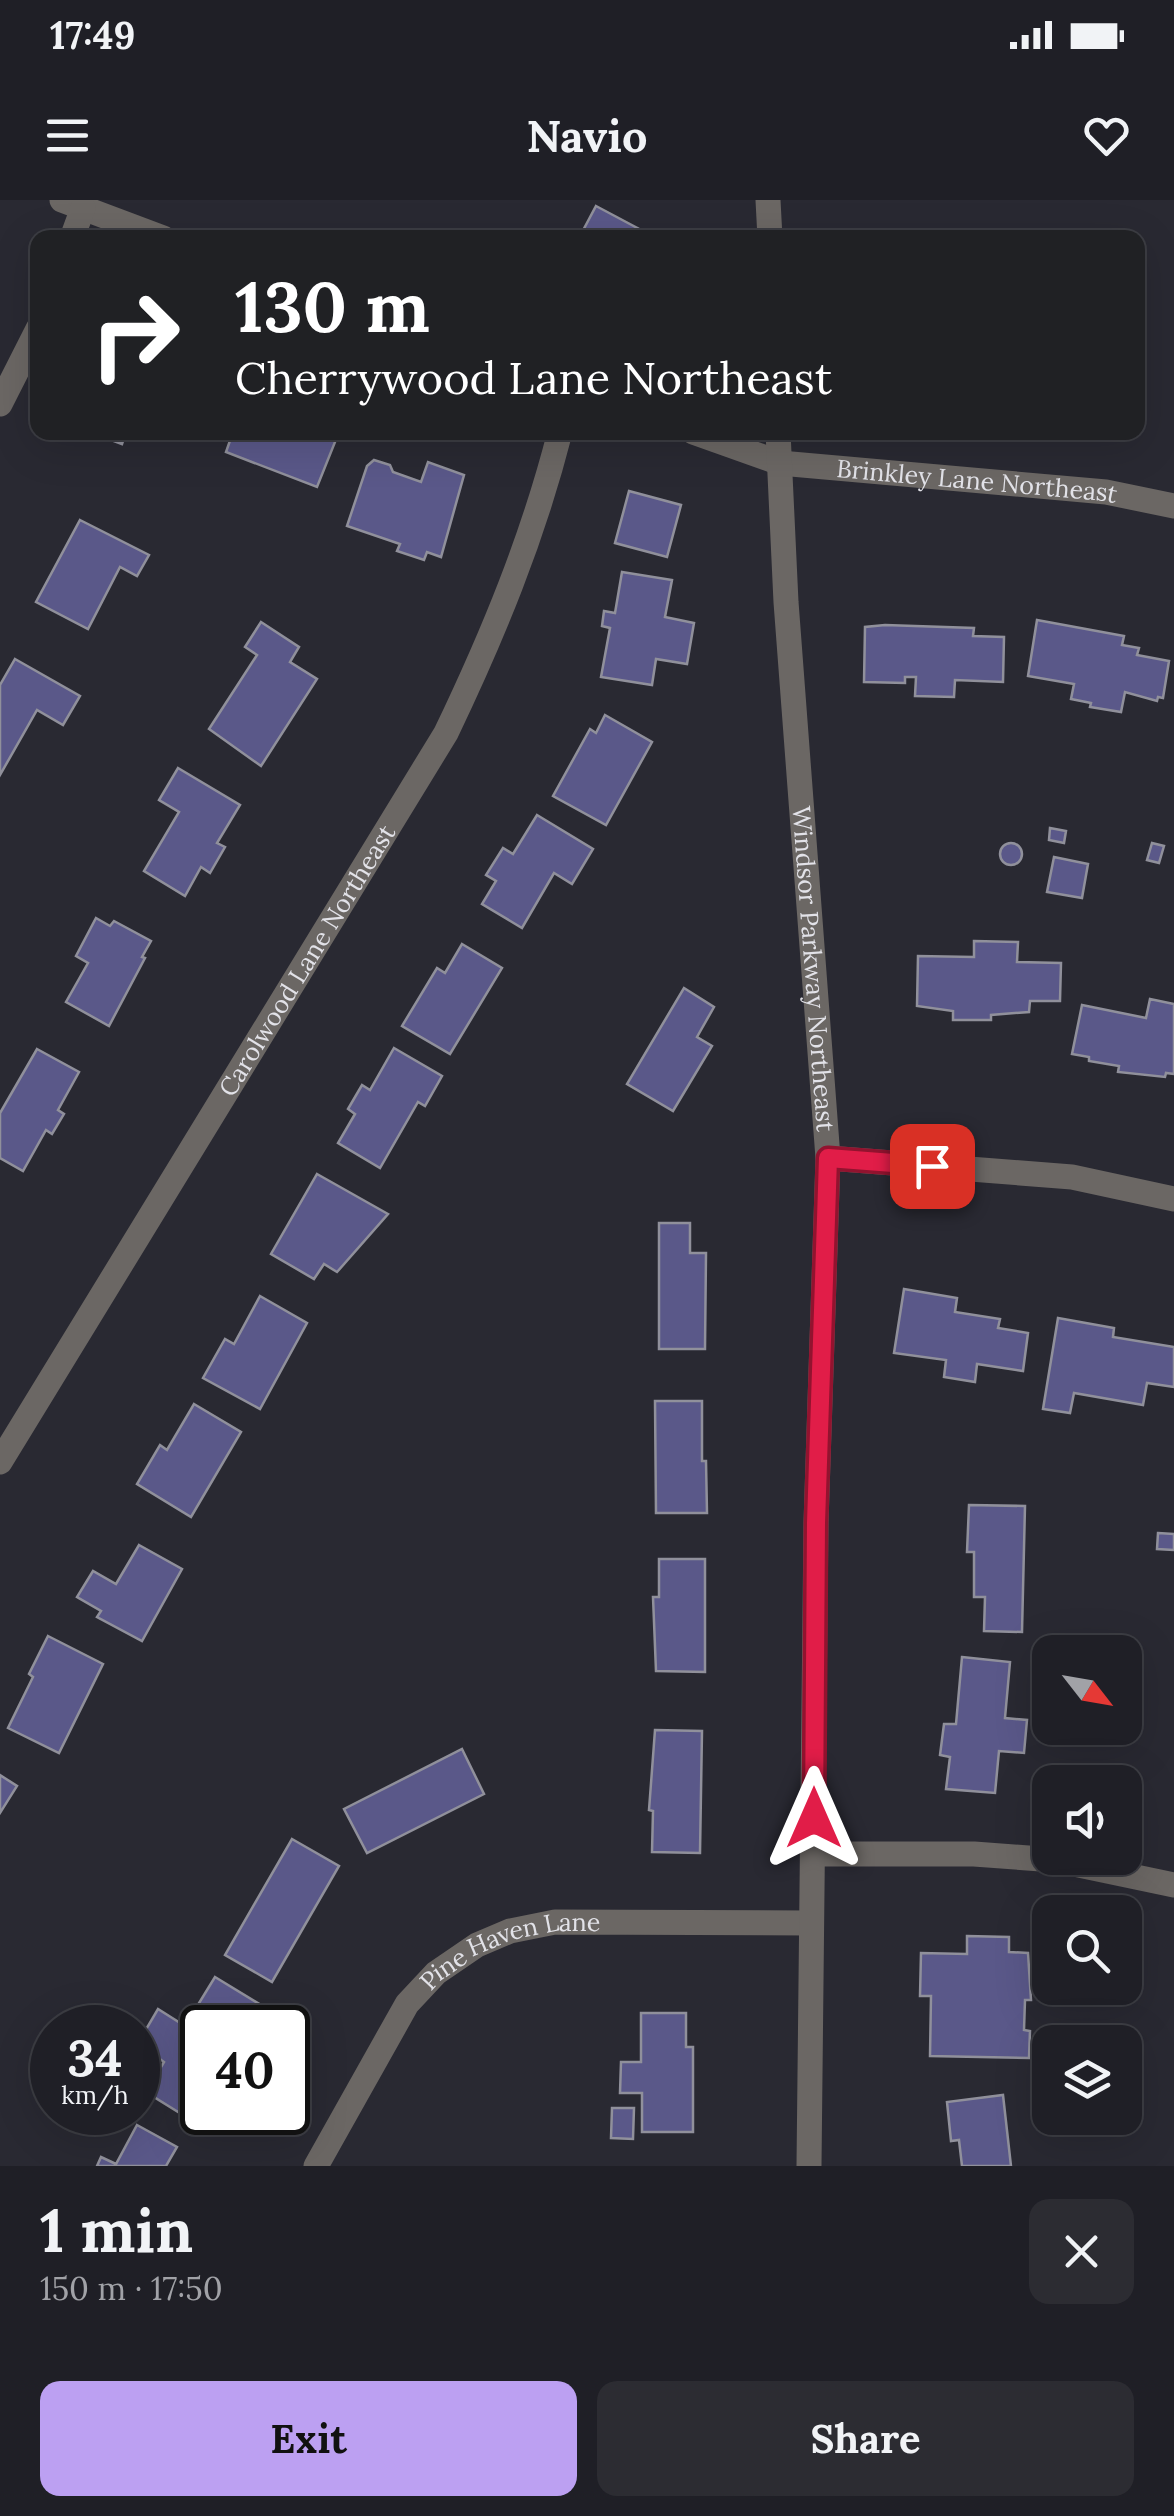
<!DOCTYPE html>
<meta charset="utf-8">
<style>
:root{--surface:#1f1f26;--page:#2c2c32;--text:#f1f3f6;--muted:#a1a2a7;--line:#3c3d43;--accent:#bca0f2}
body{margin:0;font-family:Lora,serif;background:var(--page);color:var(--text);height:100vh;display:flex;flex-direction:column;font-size:38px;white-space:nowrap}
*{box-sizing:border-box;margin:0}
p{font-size:32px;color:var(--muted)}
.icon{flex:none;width:55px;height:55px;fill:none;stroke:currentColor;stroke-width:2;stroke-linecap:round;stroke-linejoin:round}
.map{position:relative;height:1966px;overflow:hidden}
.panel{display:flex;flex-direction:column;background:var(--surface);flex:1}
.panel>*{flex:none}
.hud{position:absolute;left:30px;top:30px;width:1115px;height:210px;border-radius:20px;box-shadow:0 10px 40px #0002,0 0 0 2px var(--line);background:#202124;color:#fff;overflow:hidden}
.needle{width:65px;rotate:121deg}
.fabs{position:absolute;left:1032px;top:1435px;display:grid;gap:20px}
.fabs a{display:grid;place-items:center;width:110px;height:110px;border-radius:20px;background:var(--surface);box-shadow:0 10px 40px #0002,0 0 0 2px var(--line);font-size:50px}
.speed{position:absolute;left:30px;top:1805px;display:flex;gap:20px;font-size:50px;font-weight:700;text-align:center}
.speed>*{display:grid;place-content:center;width:130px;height:130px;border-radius:50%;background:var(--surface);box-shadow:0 10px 40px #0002,0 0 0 2px var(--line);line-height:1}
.speed small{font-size:25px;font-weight:400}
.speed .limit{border:5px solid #111;border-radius:15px;background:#fff;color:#111}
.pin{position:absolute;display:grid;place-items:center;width:85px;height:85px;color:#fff;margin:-42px;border-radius:20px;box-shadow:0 5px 15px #0006}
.me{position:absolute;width:110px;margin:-55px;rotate:0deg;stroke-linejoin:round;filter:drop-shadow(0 0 8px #0008)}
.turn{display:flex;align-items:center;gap:35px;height:210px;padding:0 40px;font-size:45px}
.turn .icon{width:130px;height:130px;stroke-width:2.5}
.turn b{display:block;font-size:70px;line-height:85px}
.round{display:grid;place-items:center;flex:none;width:105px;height:105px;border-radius:20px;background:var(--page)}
.summary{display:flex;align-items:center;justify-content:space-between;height:170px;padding:0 40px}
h1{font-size:60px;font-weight:700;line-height:75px}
.button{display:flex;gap:20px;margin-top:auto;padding:20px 40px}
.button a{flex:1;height:115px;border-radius:20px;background:var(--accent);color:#111;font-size:40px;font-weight:700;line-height:115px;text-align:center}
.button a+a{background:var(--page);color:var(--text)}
.status{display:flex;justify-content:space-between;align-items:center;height:70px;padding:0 50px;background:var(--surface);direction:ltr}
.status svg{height:28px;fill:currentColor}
header{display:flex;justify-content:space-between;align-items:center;height:130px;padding:0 40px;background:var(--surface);font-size:45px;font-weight:700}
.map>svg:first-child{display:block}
.building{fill:#5a5889;stroke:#90909b;stroke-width:2.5}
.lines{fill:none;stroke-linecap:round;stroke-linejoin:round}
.minor{stroke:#6b6764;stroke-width:25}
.tertiary{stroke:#6b6764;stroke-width:25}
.route-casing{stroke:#92132f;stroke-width:25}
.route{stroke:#e11d48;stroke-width:18}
.labels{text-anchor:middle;stroke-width:10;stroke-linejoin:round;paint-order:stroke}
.street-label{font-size:25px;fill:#e2e2e8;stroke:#201f28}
</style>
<div class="status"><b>17:49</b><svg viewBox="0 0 49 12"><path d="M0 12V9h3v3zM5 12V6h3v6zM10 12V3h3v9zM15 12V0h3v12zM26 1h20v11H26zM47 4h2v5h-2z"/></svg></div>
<header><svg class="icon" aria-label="menu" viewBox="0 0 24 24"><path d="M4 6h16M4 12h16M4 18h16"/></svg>Navio<svg class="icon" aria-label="heart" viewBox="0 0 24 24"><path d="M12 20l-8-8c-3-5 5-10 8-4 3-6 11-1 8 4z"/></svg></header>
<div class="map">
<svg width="1174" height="1966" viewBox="0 0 1174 1966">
<rect width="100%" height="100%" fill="#292932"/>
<!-- building -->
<g class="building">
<path d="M596,6L641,30L636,38H579Z"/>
<path d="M90,232H126L122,244Z"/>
<path d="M233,232H339L317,287L226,252Z"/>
<path d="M374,260L390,265L393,272L421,282L428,262L464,275L441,357L427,352L424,360L397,351L400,344L347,326L367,266Z"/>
<path d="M629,291L681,305L667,357L615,343Z"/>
<path d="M80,320L149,355L137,376L120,367L88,429L36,402Z"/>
<path d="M622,372L672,380L665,417L694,423L687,464L656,459L652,485L601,477L610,428L602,426L604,411L615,413Z"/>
<path d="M1037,420L1124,436L1122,445L1139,448L1137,455L1169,461L1163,498L1158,497L1157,501L1125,492L1121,512L1090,507L1091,503L1071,499L1074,484L1028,476Z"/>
<path d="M261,422L299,447L290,462L317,479L261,566L209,529L257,455L245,447Z"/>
<path d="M885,425L974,428L973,436L1004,437L1003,482L955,480L954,497L915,496L916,477H905V483L864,482L865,427Z"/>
<path d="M15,459L80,496L63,525L37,510L0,575V485Z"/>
<path d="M605,515L652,542L606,625L553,596L590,529L596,533Z"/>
<path d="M178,568L240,605L217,643L225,647L210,673L201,667L185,696L144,671L179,612L159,600Z"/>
<path d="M537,615L593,649L572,684L554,673L522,728L482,704L496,681L486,675L503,648L513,654Z"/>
<path d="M1050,628L1066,631L1064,643L1049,640Z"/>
<circle cx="1011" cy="654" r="11"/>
<path d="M1152,643L1164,646L1159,663L1147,660Z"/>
<path d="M1054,657L1088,664L1082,698L1047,692Z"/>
<path d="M96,718L110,726L114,721L151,741L142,757L145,758L109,826L66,802L88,763L76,756Z"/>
<path d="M974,741L1018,742L1017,762L1061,763L1060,801H1030L1029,812L991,815V820H953V811L917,806L918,756L974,757Z"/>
<path d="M462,744L502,768L450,854L402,826L437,768L445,773Z"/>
<path d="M684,788L714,807L697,837L712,846L673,911L627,884Z"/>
<path d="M1150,799L1174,804V874L1166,873L1165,877L1118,872L1119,866L1089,861V857L1072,854L1082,805L1146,818Z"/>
<path d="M394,848L442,876L425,906L418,902L380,968L338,943L355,914L348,909L362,885L370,890Z"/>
<path d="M37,849L79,872L58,910L64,914L52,934L46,930L23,971L0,958V913Z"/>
<path d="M317,974L388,1014L337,1072L324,1064L314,1079L271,1054Z"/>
<path d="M659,1023H690V1053H706L705,1149H659Z"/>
<path d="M904,1089L957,1098L955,1112L1000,1119L998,1128L1028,1133L1023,1171L977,1164L975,1182L944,1177L946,1160L894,1153Z"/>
<path d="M260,1096L307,1123L260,1209L203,1178L225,1139L234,1144Z"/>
<path d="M1058,1118L1114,1128L1113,1137L1174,1147V1187L1147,1183L1143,1205L1074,1193L1070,1213L1043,1209Z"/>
<path d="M655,1201H702V1261H706L707,1313H656Z"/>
<path d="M194,1204L241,1232L191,1317L137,1284L160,1245L167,1250Z"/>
<path d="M969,1305L1025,1306L1022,1432L984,1431L985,1397H974V1352H967Z"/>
<path d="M1158,1333L1174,1334V1350L1157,1349Z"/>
<path d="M139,1345L182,1369L142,1441L97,1417L101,1411L77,1397L93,1371L116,1384Z"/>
<path d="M659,1359H705V1472L656,1471L653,1397H659Z"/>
<path d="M48,1436L103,1464L59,1553L8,1528L33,1477L29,1474Z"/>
<path d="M962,1457L1010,1462L1005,1518L1027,1520L1024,1553L999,1551L995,1593L946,1589L950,1557L940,1555L944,1524H956Z"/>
<path d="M655,1530L702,1531L700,1653L652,1652L653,1611L649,1610Z"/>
<path d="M462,1549L484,1594L367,1653L344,1609Z"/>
<path d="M0,1575L17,1586L0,1613Z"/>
<path d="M292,1639L339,1666L272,1782L225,1755Z"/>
<path d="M967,1736L1009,1737V1752L1028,1753L1031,1800H1025L1024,1830L1030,1831L1029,1858L930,1856L931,1796H920L921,1753L967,1754Z"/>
<path d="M215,1777L261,1805L247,1828H202V1901L191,1920L146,1892L164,1862L138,1843L158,1809L185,1826Z"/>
<path d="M641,1813H686V1847H693V1932H642V1893H620L621,1862H641Z"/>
<path d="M1003,1895L1011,1966H962L959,1940L951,1941L947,1902Z"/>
<path d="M612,1908H634L633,1939L611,1938Z"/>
<path d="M137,1925L177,1947L166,1966H97L101,1957L116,1964Z"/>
</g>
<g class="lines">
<!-- minor -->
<g class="minor">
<path d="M62,0L163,38"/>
<path d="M72,38L83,8"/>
<path d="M0,204L38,129"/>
<path id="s1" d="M693,232L780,263L1106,292L1174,306"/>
<path d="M828,958L1072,977L1174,999"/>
<path id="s2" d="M0,1262L446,533C493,435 533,338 560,232"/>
<path d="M813,1654H974L1055,1660L1174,1685"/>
<path id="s3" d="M316,1966L407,1804L436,1773L477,1745L510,1731L555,1722L811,1723"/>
</g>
<!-- tertiary -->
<g class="tertiary">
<path d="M768,0L770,38"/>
<path id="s4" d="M778,232L786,402L828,958L816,1323L809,1966"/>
</g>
</g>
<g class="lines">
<defs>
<path id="route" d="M814,1618L816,1323L828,958L932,966"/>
</defs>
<!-- route casing -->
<use href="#route" class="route-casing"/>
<!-- route -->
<use href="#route" class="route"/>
</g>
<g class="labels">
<!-- street labels -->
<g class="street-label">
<text dy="9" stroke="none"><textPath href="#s1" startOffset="290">Brinkley Lane Northeast</textPath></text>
<text dy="9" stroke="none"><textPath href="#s2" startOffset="588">Carolwood Lane Northeast</textPath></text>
<text dy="9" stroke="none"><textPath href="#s4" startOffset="538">Windsor Parkway Northeast</textPath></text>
<text dy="9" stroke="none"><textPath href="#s3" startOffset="308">Pine Haven Lane</textPath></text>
</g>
</g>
</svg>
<div class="fabs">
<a><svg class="needle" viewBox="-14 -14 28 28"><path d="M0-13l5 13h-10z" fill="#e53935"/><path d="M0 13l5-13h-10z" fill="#a1a2a7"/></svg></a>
<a><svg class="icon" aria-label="sound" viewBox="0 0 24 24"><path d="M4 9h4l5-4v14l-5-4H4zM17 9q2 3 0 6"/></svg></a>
<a><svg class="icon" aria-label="search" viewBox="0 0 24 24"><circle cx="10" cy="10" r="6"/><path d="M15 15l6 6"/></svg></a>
<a><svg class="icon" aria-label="layers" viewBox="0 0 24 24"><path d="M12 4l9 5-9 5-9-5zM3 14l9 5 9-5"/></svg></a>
</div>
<div class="speed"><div>34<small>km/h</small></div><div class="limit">40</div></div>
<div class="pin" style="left:932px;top:966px;background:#d93025"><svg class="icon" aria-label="arrive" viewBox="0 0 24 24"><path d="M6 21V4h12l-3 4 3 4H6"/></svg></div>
<svg class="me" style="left:814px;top:1618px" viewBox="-20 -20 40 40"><path d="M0-17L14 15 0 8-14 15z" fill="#e11d48" stroke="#fff" stroke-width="4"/></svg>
<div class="hud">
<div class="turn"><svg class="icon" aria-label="right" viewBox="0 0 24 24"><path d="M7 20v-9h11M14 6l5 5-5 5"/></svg><div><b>130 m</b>Cherrywood Lane Northeast</div></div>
</div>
</div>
<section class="panel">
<div class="summary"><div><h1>1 min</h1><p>150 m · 17:50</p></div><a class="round"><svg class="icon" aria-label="close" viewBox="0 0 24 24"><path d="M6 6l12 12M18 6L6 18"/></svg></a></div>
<div class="button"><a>Exit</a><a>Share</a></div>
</section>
